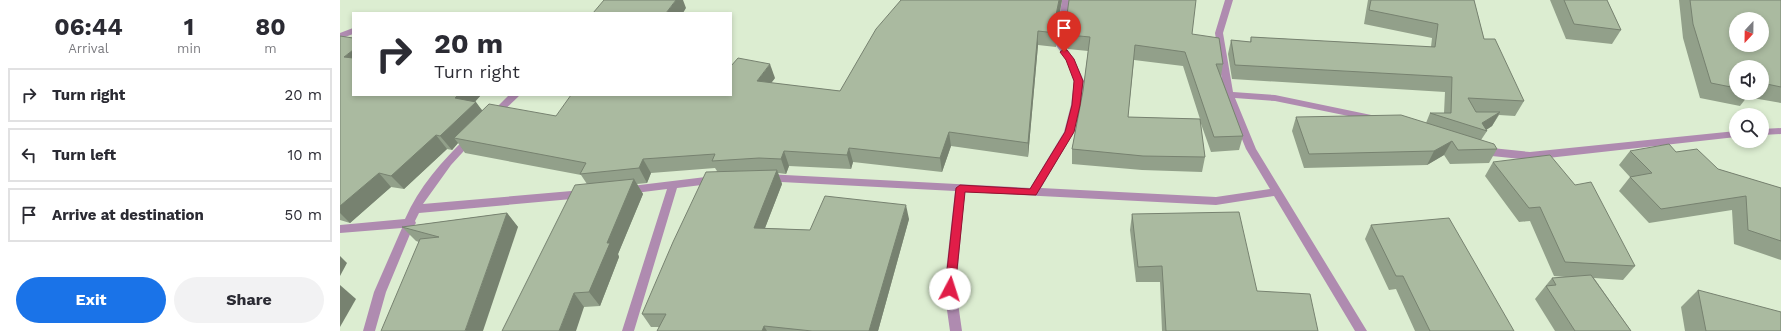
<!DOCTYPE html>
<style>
:root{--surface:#fff;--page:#f2f2f3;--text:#2b2b33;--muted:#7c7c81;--line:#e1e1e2;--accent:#1a73e8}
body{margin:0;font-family:"Work Sans",sans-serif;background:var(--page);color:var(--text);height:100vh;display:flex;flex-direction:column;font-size:15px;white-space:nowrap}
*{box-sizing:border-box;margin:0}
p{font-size:13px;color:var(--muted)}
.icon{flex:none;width:22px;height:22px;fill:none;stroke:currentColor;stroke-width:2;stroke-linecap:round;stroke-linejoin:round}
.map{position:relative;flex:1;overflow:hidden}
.drawer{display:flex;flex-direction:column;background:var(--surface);width:340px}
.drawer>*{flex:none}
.top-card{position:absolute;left:12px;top:12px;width:380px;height:84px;border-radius:0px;box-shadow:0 2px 6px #0003;background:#fff;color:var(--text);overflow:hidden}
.needle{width:26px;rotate:202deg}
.buttons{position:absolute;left:1389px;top:12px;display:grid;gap:8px}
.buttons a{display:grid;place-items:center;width:40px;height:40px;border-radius:50%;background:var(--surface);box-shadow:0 2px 6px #0003;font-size:20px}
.pin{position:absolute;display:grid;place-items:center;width:34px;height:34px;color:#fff;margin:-41px -17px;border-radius:50% 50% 50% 0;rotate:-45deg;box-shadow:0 0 4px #0007}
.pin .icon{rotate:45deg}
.me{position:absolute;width:44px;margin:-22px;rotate:5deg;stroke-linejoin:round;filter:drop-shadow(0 0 3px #0008)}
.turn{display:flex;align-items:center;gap:14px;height:84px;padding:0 16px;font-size:18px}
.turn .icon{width:52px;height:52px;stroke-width:2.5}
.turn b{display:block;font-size:28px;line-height:34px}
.eta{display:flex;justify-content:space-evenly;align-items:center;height:68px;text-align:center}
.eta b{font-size:24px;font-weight:700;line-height:28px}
.cta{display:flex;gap:8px;margin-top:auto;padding:8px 16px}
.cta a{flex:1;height:46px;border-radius:24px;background:var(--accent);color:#fff;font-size:16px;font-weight:700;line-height:46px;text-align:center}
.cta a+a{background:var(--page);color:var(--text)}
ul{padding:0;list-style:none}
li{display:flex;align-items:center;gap:12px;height:54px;margin:0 8px 6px;padding:0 8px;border:2px solid var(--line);border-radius:0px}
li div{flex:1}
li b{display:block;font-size:15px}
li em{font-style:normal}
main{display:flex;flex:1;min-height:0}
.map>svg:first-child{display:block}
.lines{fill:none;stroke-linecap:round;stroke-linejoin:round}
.minor{fill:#af8bb0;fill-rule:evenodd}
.wall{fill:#92a08a;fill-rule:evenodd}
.shaded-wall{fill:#778270}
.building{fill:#aabaa0;stroke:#778270;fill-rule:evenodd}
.route{fill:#e11d48;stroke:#92132f}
</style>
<main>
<section class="drawer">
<div class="eta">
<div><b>06:44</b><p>Arrival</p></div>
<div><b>1</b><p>min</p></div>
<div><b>80</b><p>m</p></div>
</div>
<ul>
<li><svg class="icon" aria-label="right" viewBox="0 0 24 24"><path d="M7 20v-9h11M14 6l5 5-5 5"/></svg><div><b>Turn right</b></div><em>20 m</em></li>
<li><svg class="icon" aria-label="left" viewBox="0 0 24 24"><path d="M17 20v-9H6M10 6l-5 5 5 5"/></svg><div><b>Turn left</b></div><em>10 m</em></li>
<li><svg class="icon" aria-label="arrive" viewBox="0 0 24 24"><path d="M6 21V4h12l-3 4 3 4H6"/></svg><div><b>Arrive at destination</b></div><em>50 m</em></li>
</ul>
<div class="cta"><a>Exit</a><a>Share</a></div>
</section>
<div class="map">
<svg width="1441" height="331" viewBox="0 0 1441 331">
<rect width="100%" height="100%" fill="#dcedd1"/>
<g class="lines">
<!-- minor -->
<g class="minor">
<path d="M722,0H730L723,44L734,59L744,81L741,105L734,132L701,188L876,197L930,189L906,149L884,95L875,33L885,0H893L883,33L893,92L935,95L1036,116L1038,118L1036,120L1033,121L935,101L895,98L916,149L1027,331H1015L934,196L876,205L625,192L616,289L622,331H610L604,289L615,191L422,181L421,178L422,175L426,174L690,188L724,132L731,105L734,81L726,59L715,44Z"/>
<path d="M13,28V34L0,39V33Z"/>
<path d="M169,95H180L157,117H151L149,115Z"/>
<path d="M1441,128V134L1422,135V129Z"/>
<path d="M1396,131V137L1190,160L1142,155L1137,151L1142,147L1190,152Z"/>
<path d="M130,136L133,137L135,139L133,141L111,165L83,204L243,190L247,191L248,194L247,197L243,198L79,213L75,221L76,223L73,227L46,292L35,331H23L34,292L62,228L0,233V225L65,219C79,187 102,161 127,137Z"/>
<path d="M374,176L378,177L379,180L378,183L337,188L294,331H282L327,189L287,194L283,193L282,190L283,187Z"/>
</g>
</g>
<!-- wall -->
<g class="wall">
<path d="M561,0H722L716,33V47L698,45L688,157L611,146L602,172L513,162L511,169L449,166L446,174L438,173L442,184L425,228L470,230L569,219L538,331H317L319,327H311L302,314L377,171L375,168L311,173L307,183L297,184L303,194L278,254L279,257L260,306L244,307L162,331L247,184L241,175L125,153L118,143L112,150L107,149L64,189L51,187L10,223L0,220V36L13,95H141L135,102L142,110L216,116L391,95L435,78L431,83L500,91Z"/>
<path d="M1028,0H1134L1144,39L1184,101L1175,116L1159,115L1152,126L1146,130L1147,131L1141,140L1157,149L1149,163L1110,164L1104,155L1087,165L964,168L952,131L956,117L1086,123L1090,113H1104L1105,92L892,79L888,54L891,40L910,42L911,37L1091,47L1092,38L1024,24Z"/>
<path d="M1210,0H1267L1281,30L1272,44L1226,39Z"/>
<path d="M1339,0H1441V103L1407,97L1400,106L1360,98L1343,38ZM1396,67H1422V93H1396Z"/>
<path d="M725,29L852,34L883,64L881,76L903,136L899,150L871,152L860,121L865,157L862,172L802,170L732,164V149L743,91L748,51L728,49L725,44ZM794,60L843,66L860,119L788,117Z"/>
<path d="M1290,151L1336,152L1378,169L1441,188V260L1394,244L1392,210L1309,223L1279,191L1290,177L1279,165Z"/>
<path d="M1153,162L1295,266L1283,280L1254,278L1291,331H1215L1195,299L1212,278L1226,277L1214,276L1190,221L1179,222L1145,176Z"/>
<path d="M167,213L178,227L79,242L76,241L62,227Z"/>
<path d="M792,214L917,291L978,331H822L820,282H796L790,230Z"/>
<path d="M1031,225L1174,331H1075L1056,289L1049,290L1025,239Z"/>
<path d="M1358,290L1441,331H1345L1341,307Z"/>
</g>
<!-- shaded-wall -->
<g class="shaded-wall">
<path d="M336,0H343L346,8L343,13H326Z"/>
<path d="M719,0H722L716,33L713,30Z"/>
<path d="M698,31V45L688,157V143Z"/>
<path d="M13,50V67L4,57Z"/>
<path d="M430,64L435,78L422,95L417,81Z"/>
<path d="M118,95H141L125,112L115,98Z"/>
<path d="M136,102L146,116L114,138L118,143L112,150L100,136Z"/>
<path d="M1160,112L1152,126L1146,130L1142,123Z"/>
<path d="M609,132L611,146L602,172L600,158Z"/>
<path d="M96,135L107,149L64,189L51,176Z"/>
<path d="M1112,141L1104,155L1087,165L1094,151Z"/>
<path d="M509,148L513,162L511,169L507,155Z"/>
<path d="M444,151L449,166L446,174L441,159Z"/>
<path d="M303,159L311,173L307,183L299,168Z"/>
<path d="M437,170L442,184L420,241L414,228Z"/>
<path d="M39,173L51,187L10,223L0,213V206Z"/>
<path d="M294,179L303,194L278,254L279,257L260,306L249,292L267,243Z"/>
<path d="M566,205L569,219L538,331H529Z"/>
<path d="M167,213L178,227L143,331H125Z"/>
<path d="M0,256L7,263L0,276Z"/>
<path d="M0,285L16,299L0,327Z"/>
<path d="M234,293L244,307L236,331H219Z"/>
<path d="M424,326L427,331H422Z"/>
</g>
<!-- building -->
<g class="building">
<path d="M264,0H336L326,13H253Z"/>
<path d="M561,0H719L713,30L716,33L698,31L688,143L609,132L600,158L509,148L507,155L444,151L441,159L419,158L372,161L375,154L303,159L299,168L240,174L246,163L114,138L149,104L216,116L231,95H391V66L398,58L430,64L417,81L500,91L536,29Z"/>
<path d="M729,0H856L852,34L879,38L883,64H876L903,136L874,137L845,52L795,45L788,117L860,119L865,157L803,156L732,149L743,91L750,37L729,35L725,29Z"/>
<path d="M1031,0H1134L1144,39H1155L1184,101L1128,98L1136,112H1160L1142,123L1147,131L1090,113H1111L1112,77L895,65L891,40L911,42V37L1095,47L1098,24L1029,10Z"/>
<path d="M1224,0H1267L1281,30L1234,24Z"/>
<path d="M1350,0H1441V87L1422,83V67H1396V88L1371,83L1353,24ZM1396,19H1422V45H1396Z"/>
<path d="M0,36L13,38V50L4,57L13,58V95H118L115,98L136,102L100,136L96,135L51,176L39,173L0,206Z"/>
<path d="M1061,115L1154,144L1157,149L1118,150L1112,141L1094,151L969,154L956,117Z"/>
<path d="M1329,144L1336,152L1357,149L1378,169L1441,188V241L1408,230L1406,196L1321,209L1290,177L1312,173L1290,151Z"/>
<path d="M1210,155L1235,185L1251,182L1295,266L1225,262L1200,207L1189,208L1153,162Z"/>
<path d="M437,170L414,228L470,230L485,196L566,205L529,331H472L424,326L422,331H317L326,314H302L333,242L366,172Z"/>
<path d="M294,179L267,243H270L249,292L234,293L219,331H162L235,185Z"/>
<path d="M899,212L917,291L970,294L978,331H826L822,266L798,267L792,214Z"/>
<path d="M167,213L125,331H41L80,239L99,237L62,227Z"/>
<path d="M1109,218L1174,331H1090L1063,276H1056L1031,225Z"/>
<path d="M1251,275L1291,331H1235L1206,286L1216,285L1212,278Z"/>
<path d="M1358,290L1441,312V331H1366Z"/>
</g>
<!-- route -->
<path class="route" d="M724,49L727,50L734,59L743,81L740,105L734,132L696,195L625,192L615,289L614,292H606L605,289L616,188L620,185L690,189L725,132L732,105L734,81L726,60L720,52Z"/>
</svg>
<div class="buttons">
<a><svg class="needle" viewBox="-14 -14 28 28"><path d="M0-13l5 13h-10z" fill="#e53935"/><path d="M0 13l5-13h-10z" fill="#7c7c81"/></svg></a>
<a><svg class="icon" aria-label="sound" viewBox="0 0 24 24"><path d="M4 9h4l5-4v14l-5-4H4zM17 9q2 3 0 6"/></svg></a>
<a><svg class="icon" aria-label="search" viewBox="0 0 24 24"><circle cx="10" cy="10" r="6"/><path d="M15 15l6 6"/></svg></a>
</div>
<div class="pin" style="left:724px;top:52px;background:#d93025"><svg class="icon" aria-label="arrive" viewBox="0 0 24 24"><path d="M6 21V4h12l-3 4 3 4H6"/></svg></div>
<svg class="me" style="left:610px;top:289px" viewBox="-20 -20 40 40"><circle r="19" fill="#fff"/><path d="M0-13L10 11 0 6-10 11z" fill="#e11d48"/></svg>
<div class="top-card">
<div class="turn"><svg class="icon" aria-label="right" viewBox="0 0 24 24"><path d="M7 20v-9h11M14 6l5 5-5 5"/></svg><div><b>20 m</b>Turn right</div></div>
</div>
</div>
</main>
